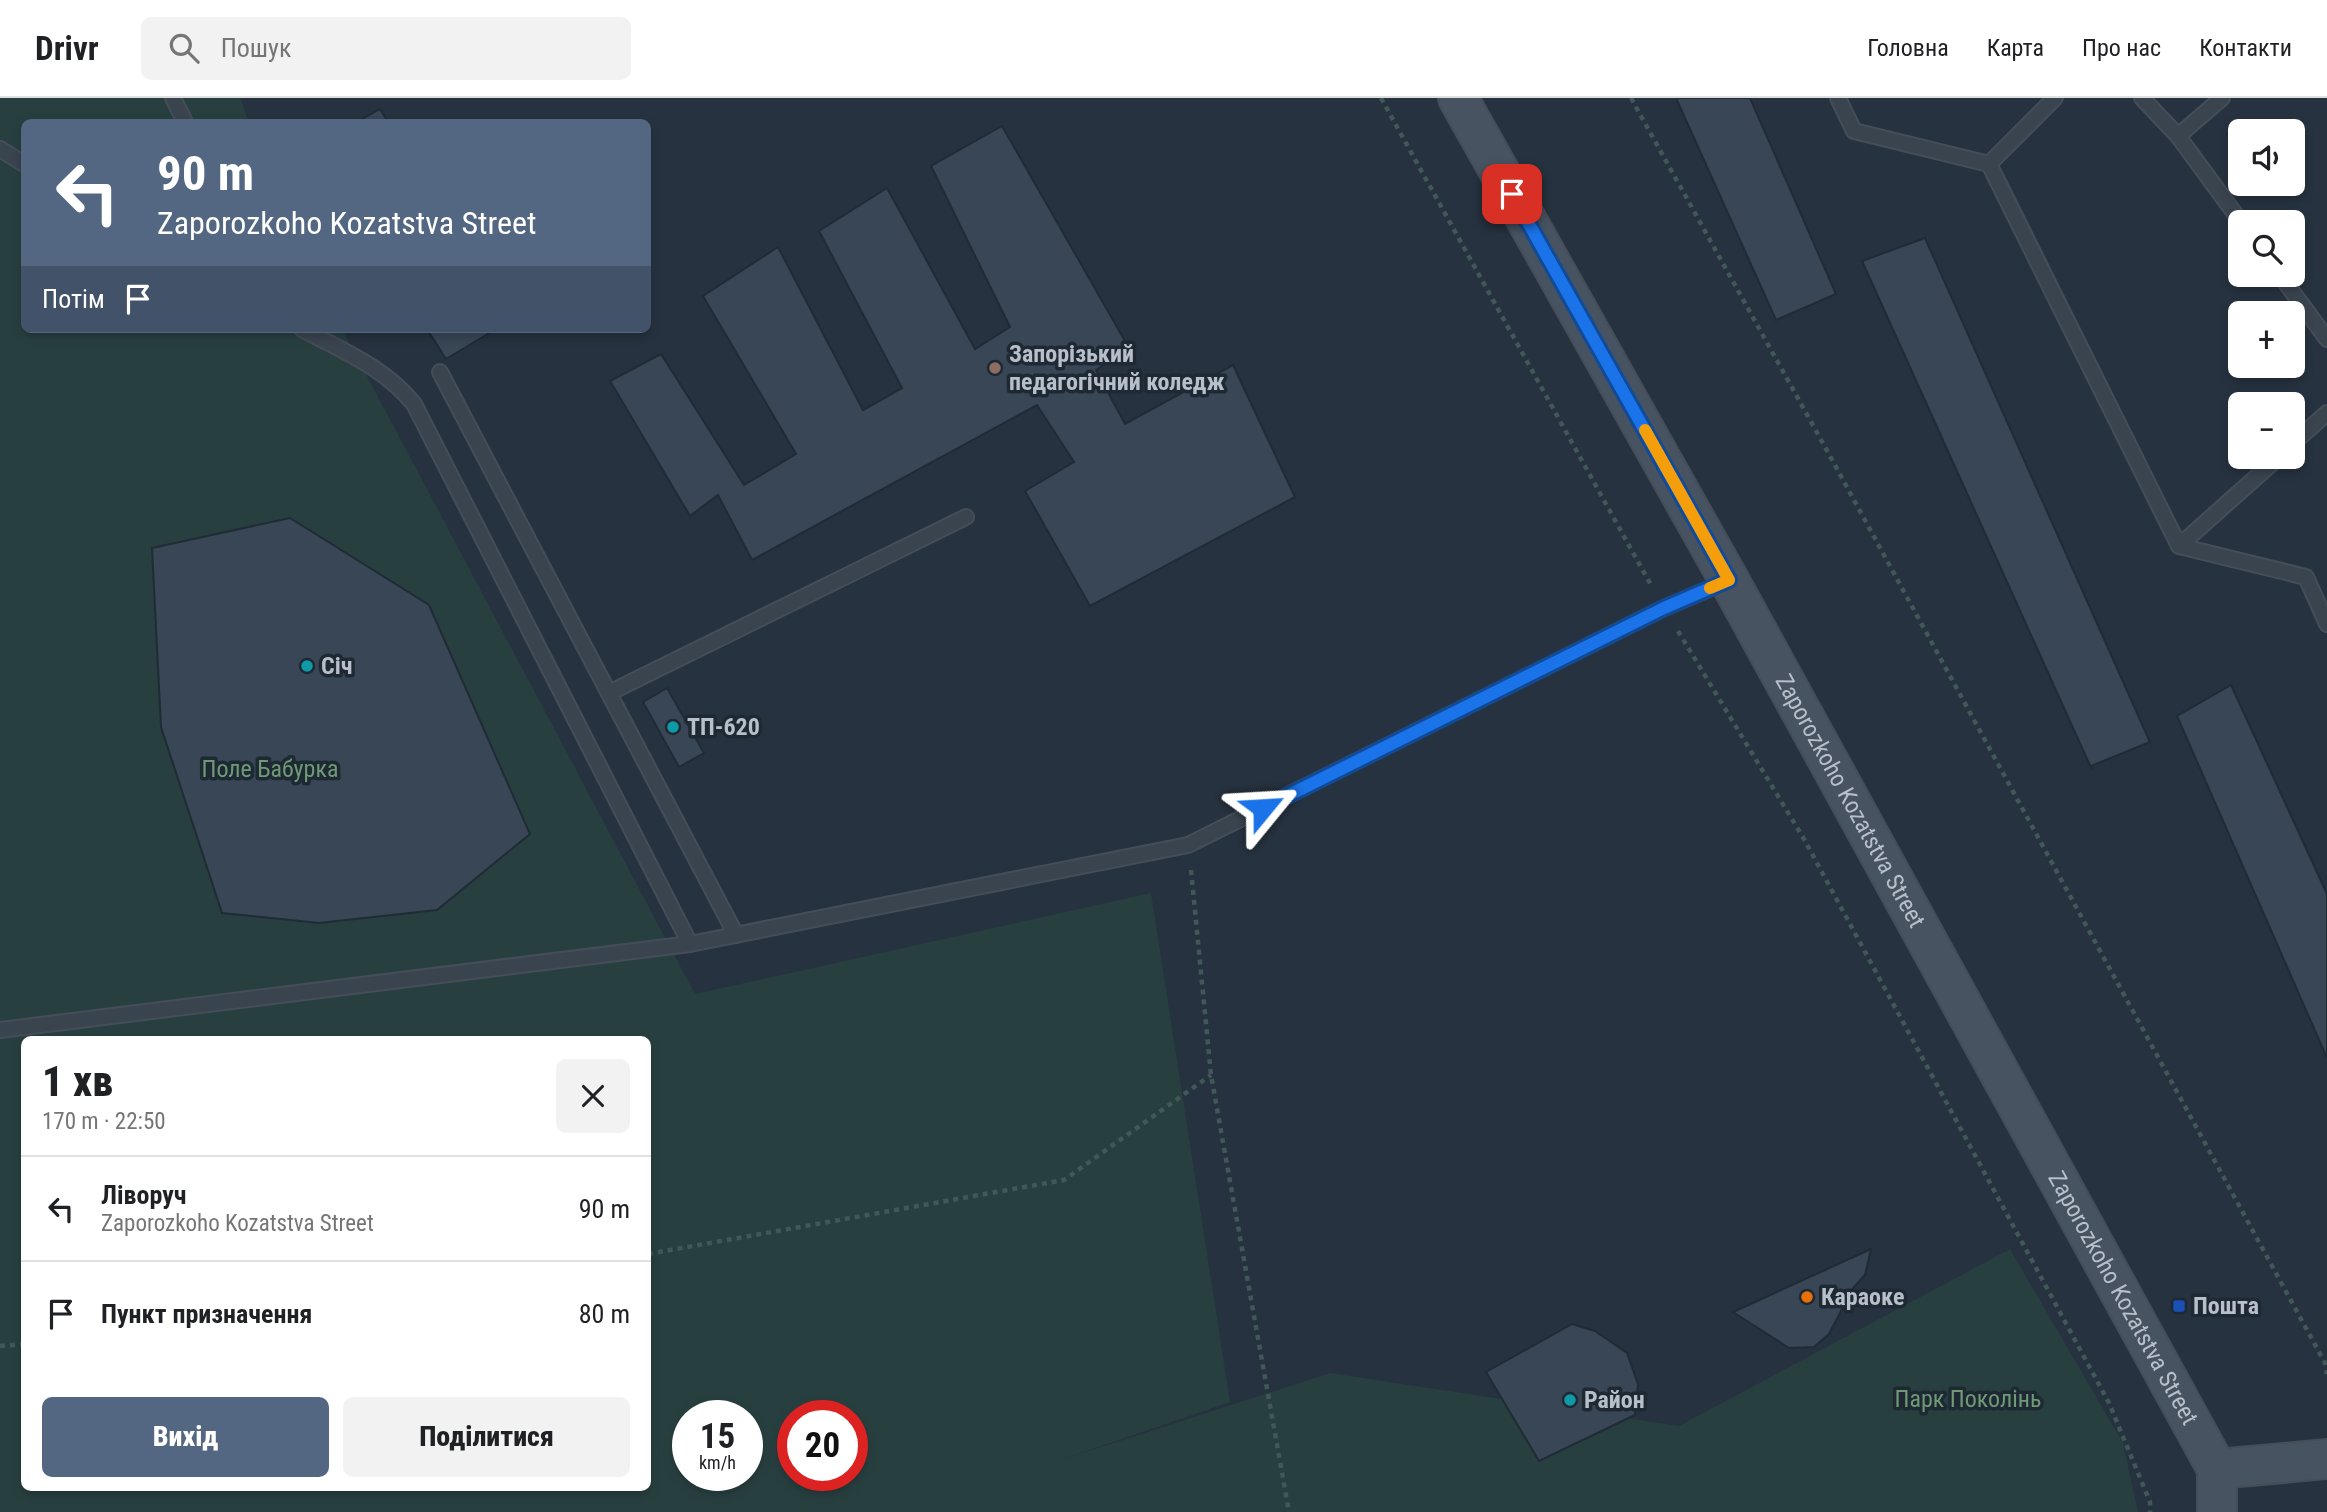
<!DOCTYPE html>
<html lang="uk">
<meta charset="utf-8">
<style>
:root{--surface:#fff;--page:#f2f2f2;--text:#202124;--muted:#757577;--line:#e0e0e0;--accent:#536782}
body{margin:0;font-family:"Roboto Condensed",sans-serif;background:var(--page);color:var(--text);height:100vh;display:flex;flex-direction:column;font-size:26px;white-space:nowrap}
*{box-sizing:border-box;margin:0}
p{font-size:23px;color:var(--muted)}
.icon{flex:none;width:38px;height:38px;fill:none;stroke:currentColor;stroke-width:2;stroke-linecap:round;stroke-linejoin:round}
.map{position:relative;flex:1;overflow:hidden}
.sheet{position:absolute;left:21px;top:938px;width:630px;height:455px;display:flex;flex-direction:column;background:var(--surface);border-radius:10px;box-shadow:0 4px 10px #0003}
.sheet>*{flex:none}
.banner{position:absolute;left:21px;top:21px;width:630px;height:214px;border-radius:10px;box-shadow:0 4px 10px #0003;background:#536782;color:#fff;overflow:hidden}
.controls{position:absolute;left:2228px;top:21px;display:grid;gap:14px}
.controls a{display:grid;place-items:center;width:77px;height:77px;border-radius:10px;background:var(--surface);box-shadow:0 4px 10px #0003;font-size:35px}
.speed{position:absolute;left:672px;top:1302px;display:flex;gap:14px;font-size:35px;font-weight:700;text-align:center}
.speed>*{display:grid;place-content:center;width:91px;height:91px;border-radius:50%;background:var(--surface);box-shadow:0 4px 10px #0003;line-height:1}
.speed small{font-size:18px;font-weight:400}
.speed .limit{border:10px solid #d22;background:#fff;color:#111}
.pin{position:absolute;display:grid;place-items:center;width:60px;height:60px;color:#fff;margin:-30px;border-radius:14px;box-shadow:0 4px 10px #0006}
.me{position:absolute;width:77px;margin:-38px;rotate:63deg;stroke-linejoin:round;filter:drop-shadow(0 0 5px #0008)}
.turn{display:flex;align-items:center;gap:24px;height:147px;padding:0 21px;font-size:32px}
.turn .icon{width:91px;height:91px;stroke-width:2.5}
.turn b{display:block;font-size:49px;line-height:60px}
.then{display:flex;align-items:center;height:66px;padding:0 21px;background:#0003;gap:14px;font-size:26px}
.round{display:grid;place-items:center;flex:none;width:74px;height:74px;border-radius:10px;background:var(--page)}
.summary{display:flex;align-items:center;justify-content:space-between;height:119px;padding:0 21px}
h1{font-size:42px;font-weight:800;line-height:52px}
.cta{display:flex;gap:14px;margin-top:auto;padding:14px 21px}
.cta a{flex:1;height:80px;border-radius:10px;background:var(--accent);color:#fff;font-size:28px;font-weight:800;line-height:80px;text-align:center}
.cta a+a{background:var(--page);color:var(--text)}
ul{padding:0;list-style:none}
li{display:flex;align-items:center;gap:21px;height:105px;padding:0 21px;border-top:2px solid var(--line)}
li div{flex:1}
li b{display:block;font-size:26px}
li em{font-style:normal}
header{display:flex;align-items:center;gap:42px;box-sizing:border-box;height:98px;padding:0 35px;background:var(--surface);border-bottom:2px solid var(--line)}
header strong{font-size:33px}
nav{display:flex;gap:38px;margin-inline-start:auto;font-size:24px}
.search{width:490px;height:63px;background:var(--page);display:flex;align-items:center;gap:18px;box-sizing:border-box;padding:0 24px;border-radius:10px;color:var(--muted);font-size:26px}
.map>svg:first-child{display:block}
.green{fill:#283f40;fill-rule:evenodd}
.building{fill:#384655;stroke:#212b36;stroke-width:2}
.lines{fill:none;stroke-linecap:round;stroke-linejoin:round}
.lane-casing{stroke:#444d58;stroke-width:18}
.secondary-casing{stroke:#444d58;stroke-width:42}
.path{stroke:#415758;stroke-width:4.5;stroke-dasharray:5 5;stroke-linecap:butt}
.lane{stroke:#3a444f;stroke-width:14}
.secondary{stroke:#485362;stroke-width:38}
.route-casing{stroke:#114b97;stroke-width:18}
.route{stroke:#1a73e8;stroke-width:12}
.slow{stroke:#f59e0b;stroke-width:12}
.education-dot{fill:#8d6e63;stroke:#1f2934;stroke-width:2.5}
.culture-dot{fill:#0f9aa8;stroke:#1f2934;stroke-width:2.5}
.food-dot{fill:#e8710a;stroke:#1f2934;stroke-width:2.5}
.transit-dot{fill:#1a4fb4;stroke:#1f2934;stroke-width:2.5}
.labels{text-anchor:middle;stroke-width:7;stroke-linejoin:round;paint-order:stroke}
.poi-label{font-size:24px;font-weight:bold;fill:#b7bfca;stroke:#1f2934;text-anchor:start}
.park-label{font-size:24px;fill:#6f9a76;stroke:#1f2934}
.street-label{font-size:24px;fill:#b7bfca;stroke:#1f2934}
</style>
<header>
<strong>Drivr</strong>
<div class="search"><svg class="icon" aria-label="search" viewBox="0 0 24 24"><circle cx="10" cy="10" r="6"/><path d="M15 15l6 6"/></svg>Пошук</div>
<nav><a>Головна</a><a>Карта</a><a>Про нас</a><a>Контакти</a></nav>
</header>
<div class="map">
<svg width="2327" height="1414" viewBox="0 0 2327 1414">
<rect width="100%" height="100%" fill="#26323f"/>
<!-- green -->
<path class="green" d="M0,0H240L249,24H24V231H342L695,896L1151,795L1230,1304L1058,1363L1330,1275L1679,1328L2010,1151L2123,1345L2138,1414H0ZM24,942H648V1390H24ZM688,1318H747V1377H688ZM793,1318H852V1377H793Z"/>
<!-- building -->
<g class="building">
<path d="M1676,0H1750L1836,196L1776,222Z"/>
<path d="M380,11L388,24H357Z"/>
<path d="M1002,28L1129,250L1096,272L1125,326L1233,267L1295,399L1090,508L1025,393L1074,364L1037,307L752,462L718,397L690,418L610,283L661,256L744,387L796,356L703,198L778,149L863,312L902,290L819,133L887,90L975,251L1010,229L931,68Z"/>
<path d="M1925,140L2150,644L2091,668L2092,672L1862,163Z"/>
<path d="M427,231H496L446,261Z"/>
<path d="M290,420L429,507L530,736L437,812L319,825L222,815L161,629L152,450Z"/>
<path d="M2231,587L2327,796V960L2177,618Z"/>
<path d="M667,590L704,655L679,669L643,604Z"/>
<path d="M1871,1151L1865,1177L1853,1190L1829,1236L1814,1249L1789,1250L1733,1214Z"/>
<path d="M1572,1226L1595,1233L1627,1255L1638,1286L1635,1317L1539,1363L1486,1274Z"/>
</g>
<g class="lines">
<defs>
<g id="lane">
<path d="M173,0L185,24"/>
<path d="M1838,0L1854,33L1989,66L2179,448L2306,479L2327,526"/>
<path d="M2142,0L2178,38L2222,0"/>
<path d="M2178,38L2241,124"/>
<path d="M0,51L24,66"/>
<path d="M1989,66L2055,0"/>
<path d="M2280,177L2327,241"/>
<path d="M302,231C343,253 384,269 414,306L690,846"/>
<path d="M440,274L736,837"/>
<path d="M2292,346L2327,315"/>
<path d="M2179,448L2279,359"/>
<path d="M609,595L966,419"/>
<path d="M0,932L690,846L1188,747L1664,510L1728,483"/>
</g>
<g id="secondary">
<path id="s1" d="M1458,0L1729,482L2217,1371V1414"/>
<path d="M2217,1371L2327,1361"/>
</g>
</defs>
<!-- lane casing -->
<use href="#lane" class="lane-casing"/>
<!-- secondary casing -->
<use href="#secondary" class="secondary-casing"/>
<!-- path -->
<g class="path">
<path d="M1381,0L1652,489"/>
<path d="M1631,0L1825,349L2325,1265L2327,1276"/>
<path d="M1678,533L1804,741L2109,1305L2150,1404V1414"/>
<path d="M1191,772L1211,977L1289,1414"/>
<path d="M648,1156L1064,1082L1211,977"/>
<path d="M0,1248L24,1246"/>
</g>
<!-- lane -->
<use href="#lane" class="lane"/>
<!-- secondary -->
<use href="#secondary" class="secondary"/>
</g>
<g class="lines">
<defs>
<path id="route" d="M1263,710L1664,510L1729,482L1512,96"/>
</defs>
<!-- route casing -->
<use href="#route" class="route-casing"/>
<!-- route -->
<use href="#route" class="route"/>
<!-- slow -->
<path class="slow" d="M1645,332L1729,482L1710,490"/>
</g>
<!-- markers -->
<circle class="education-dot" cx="995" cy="270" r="7"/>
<g class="culture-dot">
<circle cx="307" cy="568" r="7"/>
<circle cx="673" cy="629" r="7"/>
<circle cx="1570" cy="1302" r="7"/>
</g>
<circle class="food-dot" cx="1807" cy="1199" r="7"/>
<rect class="transit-dot" x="2172" y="1201" width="14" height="14" rx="3.5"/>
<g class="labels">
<!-- poi labels -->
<g class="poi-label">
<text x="1009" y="264">Запорізький<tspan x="1009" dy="28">педагогічний коледж</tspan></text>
<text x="321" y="576">Січ</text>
<text x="687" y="637">ТП-620</text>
<text x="1821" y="1207">Караоке</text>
<text x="2193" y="1216">Пошта</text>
<text x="1584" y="1310">Район</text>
</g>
<!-- park labels -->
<g class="park-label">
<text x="270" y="679">Поле Бабурка</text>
<text x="1968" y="1309">Парк Поколінь</text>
</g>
<!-- street labels -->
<g class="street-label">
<text dy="8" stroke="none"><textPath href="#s1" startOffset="805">Zaporozkoho Kozatstva Street</textPath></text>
<text dy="8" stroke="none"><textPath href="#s1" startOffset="1372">Zaporozkoho Kozatstva Street</textPath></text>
</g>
</g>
</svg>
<div class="controls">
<a><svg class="icon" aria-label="sound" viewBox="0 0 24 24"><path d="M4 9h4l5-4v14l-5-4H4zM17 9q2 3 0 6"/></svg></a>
<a><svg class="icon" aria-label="search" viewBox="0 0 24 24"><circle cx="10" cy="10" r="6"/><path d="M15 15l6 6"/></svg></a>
<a>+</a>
<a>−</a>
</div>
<div class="speed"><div>15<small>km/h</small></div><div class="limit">20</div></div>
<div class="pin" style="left:1512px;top:96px;background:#d93025"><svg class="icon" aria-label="arrive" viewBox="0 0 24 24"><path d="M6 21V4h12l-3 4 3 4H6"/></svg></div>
<svg class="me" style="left:1263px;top:710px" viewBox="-20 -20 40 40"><path d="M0-17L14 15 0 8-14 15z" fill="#1a73e8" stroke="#fff" stroke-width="4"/></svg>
<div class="banner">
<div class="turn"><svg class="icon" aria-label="left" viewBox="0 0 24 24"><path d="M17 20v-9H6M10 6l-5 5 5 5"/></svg><div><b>90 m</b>Zaporozkoho Kozatstva Street</div></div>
<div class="then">Потім<svg class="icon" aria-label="arrive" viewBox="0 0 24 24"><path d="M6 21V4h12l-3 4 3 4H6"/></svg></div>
</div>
<section class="sheet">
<div class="summary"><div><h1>1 хв</h1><p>170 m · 22:50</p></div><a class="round"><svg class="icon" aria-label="close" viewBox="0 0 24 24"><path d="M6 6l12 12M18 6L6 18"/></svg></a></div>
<ul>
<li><svg class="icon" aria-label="left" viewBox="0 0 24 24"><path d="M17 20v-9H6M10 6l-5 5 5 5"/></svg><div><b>Ліворуч</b><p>Zaporozkoho Kozatstva Street</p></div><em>90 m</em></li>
<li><svg class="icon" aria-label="arrive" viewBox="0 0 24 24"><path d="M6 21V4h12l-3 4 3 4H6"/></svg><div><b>Пункт призначення</b></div><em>80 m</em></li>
</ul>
<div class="cta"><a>Вихід</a><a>Поділитися</a></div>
</section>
</div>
